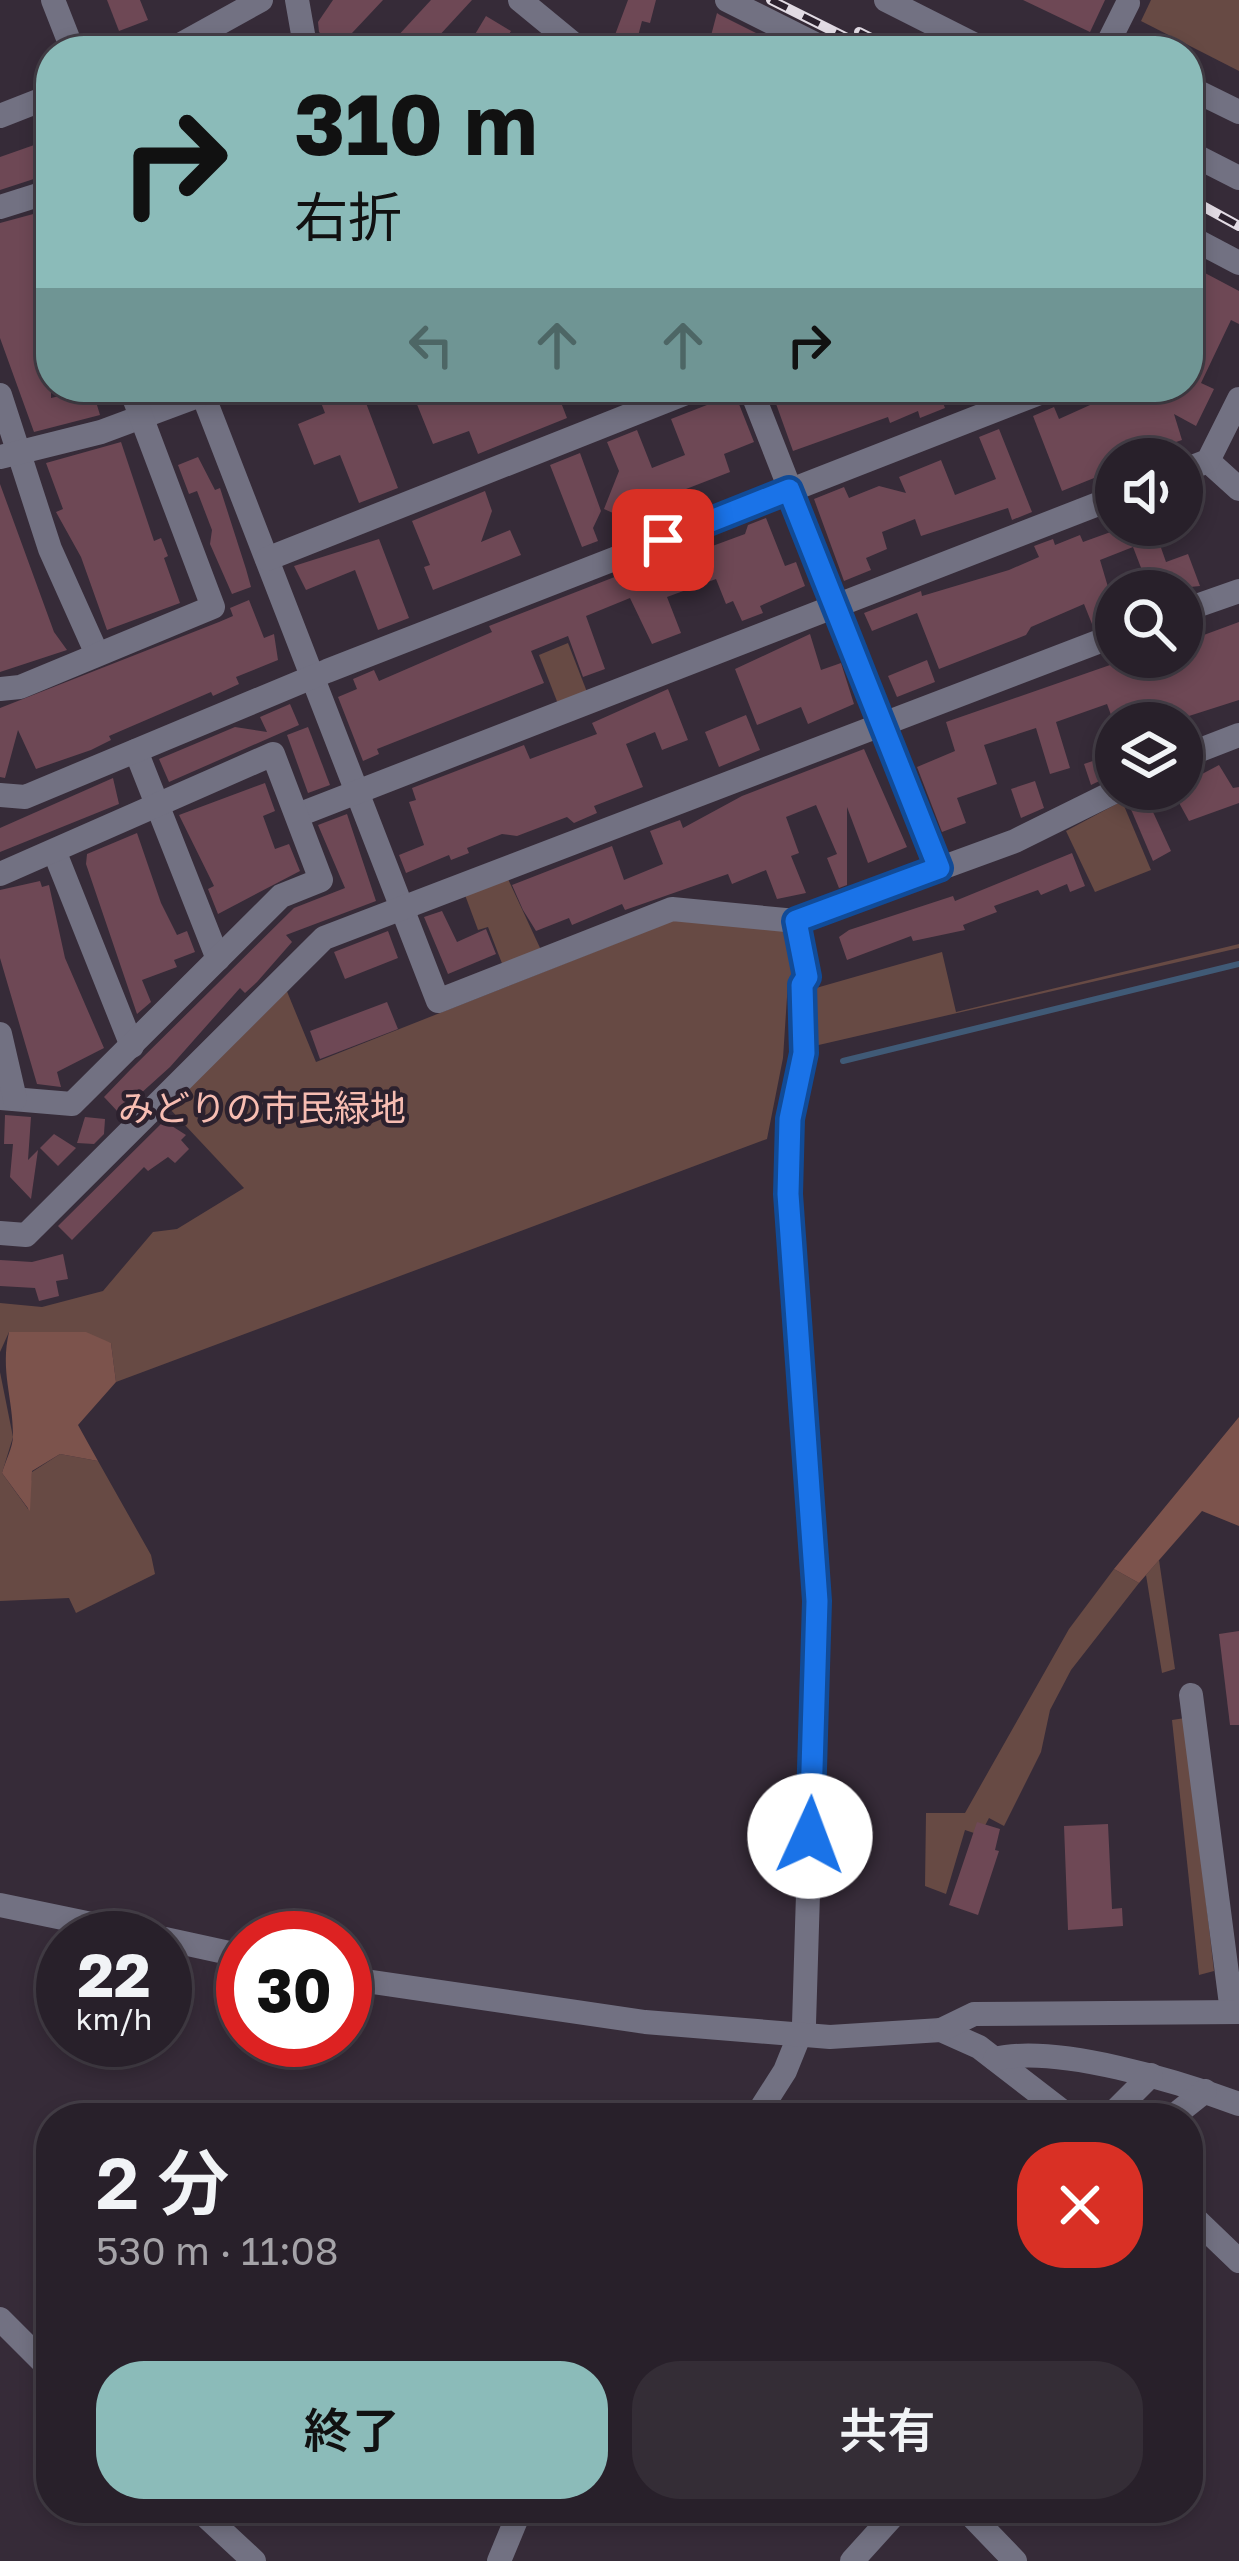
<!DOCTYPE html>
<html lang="ja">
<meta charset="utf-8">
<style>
:root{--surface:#28202a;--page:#342d36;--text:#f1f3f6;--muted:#a5a3a8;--line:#443e47;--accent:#8bbbb9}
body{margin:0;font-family:"Golos Text","Noto Sans JP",sans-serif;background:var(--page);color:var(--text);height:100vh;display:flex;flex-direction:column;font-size:45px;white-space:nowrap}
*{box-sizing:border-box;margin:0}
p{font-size:39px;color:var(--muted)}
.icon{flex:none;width:66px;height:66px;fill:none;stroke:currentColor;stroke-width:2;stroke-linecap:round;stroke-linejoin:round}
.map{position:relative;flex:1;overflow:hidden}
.details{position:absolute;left:36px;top:2103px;width:1167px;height:420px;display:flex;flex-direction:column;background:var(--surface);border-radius:48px;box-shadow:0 6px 18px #0003,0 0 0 3px var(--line)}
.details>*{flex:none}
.hud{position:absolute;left:36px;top:36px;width:1167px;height:366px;border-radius:48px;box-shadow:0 6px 18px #0003,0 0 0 3px var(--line);background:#8bbbb9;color:#111;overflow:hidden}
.fabs{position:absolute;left:1095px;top:438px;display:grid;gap:24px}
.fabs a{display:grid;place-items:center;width:108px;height:108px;border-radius:50%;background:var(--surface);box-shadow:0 6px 18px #0003,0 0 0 3px var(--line);font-size:60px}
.speed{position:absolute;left:36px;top:1911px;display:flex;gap:24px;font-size:60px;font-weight:700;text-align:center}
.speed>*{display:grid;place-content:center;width:156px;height:156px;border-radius:50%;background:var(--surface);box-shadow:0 6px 18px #0003,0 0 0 3px var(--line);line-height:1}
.speed small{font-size:30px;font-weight:400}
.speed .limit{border:18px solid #d22;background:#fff;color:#111}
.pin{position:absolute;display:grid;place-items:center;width:102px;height:102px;color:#fff;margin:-51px;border-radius:24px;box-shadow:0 6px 18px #0006}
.me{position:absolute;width:132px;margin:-66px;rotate:2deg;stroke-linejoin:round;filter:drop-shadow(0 0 9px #0008)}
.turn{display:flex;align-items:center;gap:42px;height:252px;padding:0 60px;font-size:54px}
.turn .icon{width:156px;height:156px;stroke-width:2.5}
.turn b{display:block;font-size:84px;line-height:102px}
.lanes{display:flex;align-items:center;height:114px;padding:0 60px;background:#0003;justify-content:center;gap:60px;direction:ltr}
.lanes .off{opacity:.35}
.round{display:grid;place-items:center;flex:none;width:126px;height:126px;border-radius:48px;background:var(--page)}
.headline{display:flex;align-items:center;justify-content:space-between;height:204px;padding:0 60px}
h1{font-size:72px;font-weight:600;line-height:90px}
.action{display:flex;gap:24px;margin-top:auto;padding:24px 60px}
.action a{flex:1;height:138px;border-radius:48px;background:var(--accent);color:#111;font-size:48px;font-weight:600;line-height:138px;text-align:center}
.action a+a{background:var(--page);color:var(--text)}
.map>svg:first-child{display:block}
.green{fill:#674a44}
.forest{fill:#7c534c}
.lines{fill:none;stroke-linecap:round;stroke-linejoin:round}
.stream{stroke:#405a76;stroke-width:6}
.building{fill:#6e4855}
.minor{stroke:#727182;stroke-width:24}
.rail-casing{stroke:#e2dbe4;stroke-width:10}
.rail{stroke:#2c212e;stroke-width:6;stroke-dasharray:18;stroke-linecap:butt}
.route-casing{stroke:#114b97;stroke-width:30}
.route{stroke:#1a73e8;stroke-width:21}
.labels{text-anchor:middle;stroke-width:9;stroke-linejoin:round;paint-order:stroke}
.park-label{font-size:36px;fill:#f7bdb2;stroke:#2c212e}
</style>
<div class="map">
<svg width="1239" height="2561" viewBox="0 0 1239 2561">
<rect width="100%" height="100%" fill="#362b38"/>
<!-- green -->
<g class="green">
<path d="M1151,0H1239V71L1141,21Z"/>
<path d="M568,643L587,692L558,704L539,655Z"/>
<path d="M1122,801L1151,870L1095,892L1066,831Z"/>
<path d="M508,879L541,950L503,966L488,927L478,930L465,895Z"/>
<path d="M675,920L781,928C792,939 797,968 794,983L788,982L783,1058L767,1139L116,1382L111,1343L9,1332L0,1352V1303L42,1307L103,1291L153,1232L177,1229L244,1188L169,1108L286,989L316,1062Z"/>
<path d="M1239,944V948L810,1047L809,990L942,952L956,1012Z"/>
<path d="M0,1372L13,1437L2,1473L28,1509L32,1472L60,1454L98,1461L151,1555L155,1574L76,1613L69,1598L0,1601Z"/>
<path d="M1159,1560L1175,1669L1162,1673L1146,1575Z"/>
<path d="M1114,1569L1139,1583L1071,1670L1050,1710L1041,1752L1004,1826L989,1818L980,1835L965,1830L946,1894L925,1886L926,1813H965L1069,1629Z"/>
<path d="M1185,1718L1214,1971L1199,1975L1172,1720Z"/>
</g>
<!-- forest -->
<g class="forest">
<path d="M9,1332H86L111,1343L116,1382L78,1425L98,1461L60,1454L32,1471L30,1511L2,1473C5,1462 13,1447 13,1436C13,1397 0,1371 9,1332Z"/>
<path d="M1239,1417V1526L1202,1511L1139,1583L1114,1569Z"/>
</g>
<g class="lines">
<!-- stream -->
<path class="stream" d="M843,1061L1239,964"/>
</g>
<!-- building -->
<g class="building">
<path d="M107,0H140L148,20L119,31Z"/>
<path d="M333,0H383L337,49L319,32L318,22Z"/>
<path d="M431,0H472L425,51H384Z"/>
<path d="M628,0H656L650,23L642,21L634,51H609Z"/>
<path d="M1023,0H1105L1090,32Z"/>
<path d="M717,13L720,15L792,51H707Z"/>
<path d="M486,16L511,31L499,51H465Z"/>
<path d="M37,144L43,176L0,190V157Z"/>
<path d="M37,213L51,266V398L98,387L103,403L97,405L100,415L34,432L0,338V223Z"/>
<path d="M1188,264L1239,291V324L1231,320L1201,383L1214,389L1196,426L1174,414L1182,440L1173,443L1178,455L1162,459L1159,451L1116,459V479L1103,484L1099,476L1062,491L1033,416L1054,407L1059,419L1130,387H1188Z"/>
<path d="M315,387H360L398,488L359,503L340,455L314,465L298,424L325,413Z"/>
<path d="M410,387H555L567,418L478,454L469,431L433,444Z"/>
<path d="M770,387H937L945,408L920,418L918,411L890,423L888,417L793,451Z"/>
<path d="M735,394L754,442L724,454L730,472L637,508L631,521L604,509L619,471L607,442L637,430L652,468L685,455L671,419Z"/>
<path d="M999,429L1032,512L1012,520L1008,508L921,536L915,519L882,532L887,549L866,558L871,570L844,581L814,499L844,487L849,498L879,486L906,493L899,477L941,460L955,495L996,479L979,437Z"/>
<path d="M121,442L154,541L161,538L168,556L164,558L180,603L107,630L81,557L56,512L63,509L46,463Z"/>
<path d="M580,453L601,511L593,528L598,541L582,547L550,465Z"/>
<path d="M198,457L215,490L220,488L246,569L251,587L232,594L210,544L212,530L197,491L189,494L178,465Z"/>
<path d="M0,484L54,632L67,650L0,672Z"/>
<path d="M485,491L492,511L481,542L510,530L521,555L433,590L424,567L430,565L412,521Z"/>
<path d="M766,518L785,566L796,562L805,586L760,606L763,613L742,621L733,601L726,604L716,579L667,597L681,633L652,644L630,598L586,616L605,669L583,677L568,636L531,651L544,683L377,749L379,754L363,761L338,697L357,689L353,679L374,670L379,681L492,632L489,626L648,564L650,569L745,534L748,525Z"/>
<path d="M1130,525H1153L1166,562L1188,554L1200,586L1150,591L1133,547L1100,560L1116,614L1092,624L1084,604L1031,627L1026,635L939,669L917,613L872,631L864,613L921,591L922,596L1009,570L1039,557L1034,546L1053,539L1055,545L1080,535L1083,542Z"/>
<path d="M379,539L409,618L378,630L355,570L306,590L294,566Z"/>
<path d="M249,600L264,638L274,634L278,660L236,677L239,684L213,696L211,692L109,736L111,740L91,750L36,769L18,730L5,778L0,777V708L219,622L233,616L230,608Z"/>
<path d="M1239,622V700L1167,723H1114L1107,704L1056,722L1070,768L1050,774L1036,728L984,745L997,784L957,798L966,823L942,832L917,767L955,751L946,722L1133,657H1182V643Z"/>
<path d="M810,634L821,670L841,663L854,704L808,724L801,707L757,725L735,669Z"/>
<path d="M927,660L935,682L897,697L888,676Z"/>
<path d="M668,689L688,740L662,750L655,732L626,744L643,787L594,806L597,813L574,823L567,817L517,836L502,834L467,848L469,853L451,860L449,855L406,873L399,855L424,845L409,802L416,800L412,788L524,745L530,759L597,734L592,723Z"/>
<path d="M290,704L299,725L169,782L159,759L235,727L267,732L260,717Z"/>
<path d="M746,715L760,750L719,767L705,732Z"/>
<path d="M308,727L330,785L308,793L287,735Z"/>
<path d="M864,749L907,847L868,863L847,807V885L839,888L827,858L837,854L816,805L786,817L799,853L791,856L806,893L777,899L766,870L732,884L728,874L625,910L622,904L572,925L569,918L536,931L523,910L512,885L612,846L624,880L663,864L650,831L680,820L683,828L742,796Z"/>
<path d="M1116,753V773L1091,785L1084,764Z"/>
<path d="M1219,765L1233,788L1239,787V803L1189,821L1172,790Z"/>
<path d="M113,778L119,804L0,852V828Z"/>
<path d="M1035,781L1044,808L1021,818L1011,789Z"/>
<path d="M265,783L275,811L263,816L275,849L289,844L300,871L218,914L208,889L214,886L179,815Z"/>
<path d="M1147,799L1171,851L1153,861L1130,807Z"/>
<path d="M347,814L376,901L286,935L292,942L257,982L245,993L240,988L170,1067L119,1113L104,1097L131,1069L294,908L345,888L318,825Z"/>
<path d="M137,833L161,903L177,935L187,931L195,952L174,960L177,967L142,980L151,1002L137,1014L86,864L87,854Z"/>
<path d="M1072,853L1085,886L1070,892L1067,884L1041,895L1038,890L994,906L997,912L963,925L965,930L913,941L911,936L847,960L839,937L849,930L953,896L955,901Z"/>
<path d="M40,881L42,887L49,885L65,958L104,1048L57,1072L61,1087L37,1084L0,958V890Z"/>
<path d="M442,911L457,942L486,929L496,954L448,974L424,917Z"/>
<path d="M388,931L398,958L345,979L334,952Z"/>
<path d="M387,1002L398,1029L320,1059L310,1031Z"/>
<path d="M5,1115L31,1117L28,1160L38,1150L31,1199L10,1177L13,1144H4Z"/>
<path d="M85,1117L105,1119L104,1134L94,1144L77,1143Z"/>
<path d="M164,1121L186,1135L181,1140L189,1149L175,1163L168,1157L148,1171L144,1167L72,1240L58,1226Z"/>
<path d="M54,1134L76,1148L58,1166L40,1148Z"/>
<path d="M63,1254L68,1279L56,1281L59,1296L39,1301L35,1288L0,1286V1260L32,1262Z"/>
<path d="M1239,1631V1725H1230L1219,1634Z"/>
<path d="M977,1822L1000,1829L995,1850L999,1851L978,1915L949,1905Z"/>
<path d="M1108,1824L1112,1909L1122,1908L1123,1926L1068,1930L1064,1826Z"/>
</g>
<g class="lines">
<!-- minor -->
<g class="minor">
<path d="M53,0L73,51"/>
<path d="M297,0L306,51"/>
<path d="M520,0L582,51"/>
<path d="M727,0L829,51"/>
<path d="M886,0L987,51"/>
<path d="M169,51L261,0"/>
<path d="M1104,51L1128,3"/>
<path d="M1188,87L1239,112"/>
<path d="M0,116L51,96"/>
<path d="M1188,152L1239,178"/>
<path d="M0,207L51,191"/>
<path d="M1188,236L1239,263"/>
<path d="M200,387L438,1001L672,909L796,921L807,978L802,985L804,1053L790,1119L787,1194L817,1601L804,2024L785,2071L755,2118"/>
<path d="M750,387L939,869"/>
<path d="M0,395L50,549L97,654"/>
<path d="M0,457L101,432L203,394"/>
<path d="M1208,461L1239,489"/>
<path d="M1182,471L1208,461L1239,399"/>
<path d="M267,559L701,387"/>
<path d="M1182,611L1239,591"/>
<path d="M0,689L20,687L213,607L130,387"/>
<path d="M136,751L218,959"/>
<path d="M1182,757L1239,735"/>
<path d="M0,795L25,797L327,671L1055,387"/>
<path d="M298,815L1116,497"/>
<path d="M55,853L132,1046"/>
<path d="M0,874L273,754L321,880L281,896L72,1104L0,1098"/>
<path d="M796,921L1015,841L1120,789"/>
<path d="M0,1034L15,1099"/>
<path d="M0,1233L26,1235L324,938L1116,635"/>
<path d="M1191,1695L1232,2012"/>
<path d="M0,1905L159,1938"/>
<path d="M165,1939L243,1956"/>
<path d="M345,1978L645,2022L830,2037L941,2030L979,2047L1071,2118"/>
<path d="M941,2030L974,2014L1239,2012"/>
<path d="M995,2059C1056,2044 1180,2082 1239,2104"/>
<path d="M1108,2118L1151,2075"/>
<path d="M1171,2118L1205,2091"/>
<path d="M1188,2212L1239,2261"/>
<path d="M0,2319L51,2370"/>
<path d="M197,2508L254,2561"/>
<path d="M964,2508L1015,2561"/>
<path d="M499,2561L521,2508"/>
<path d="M852,2561L900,2508"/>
</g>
<defs>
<g id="rail">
<path d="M771,0L873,51"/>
<path d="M859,32L897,51"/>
<path d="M1188,198L1239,226"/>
</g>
</defs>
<!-- rail casing -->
<use href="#rail" class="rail-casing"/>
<!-- rail -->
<use href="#rail" class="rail"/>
</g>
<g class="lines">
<defs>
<path id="route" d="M663,540L789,490L939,868L796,921L807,977L802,985L804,1053L790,1119L788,1194L817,1601L810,1836"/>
</defs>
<!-- route casing -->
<use href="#route" class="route-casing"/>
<!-- route -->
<use href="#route" class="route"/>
</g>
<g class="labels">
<!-- park labels -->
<g class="park-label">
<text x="262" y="1121">みどりの市民緑地</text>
</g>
</g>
</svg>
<div class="fabs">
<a><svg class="icon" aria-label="sound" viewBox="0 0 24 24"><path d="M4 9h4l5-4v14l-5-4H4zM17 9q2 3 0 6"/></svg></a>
<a><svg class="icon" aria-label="search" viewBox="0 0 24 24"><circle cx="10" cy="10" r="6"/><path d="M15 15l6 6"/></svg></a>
<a><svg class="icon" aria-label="layers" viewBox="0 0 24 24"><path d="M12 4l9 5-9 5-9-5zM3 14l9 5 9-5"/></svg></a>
</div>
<div class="speed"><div>22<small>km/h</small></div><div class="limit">30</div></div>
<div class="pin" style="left:663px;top:540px;background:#d93025"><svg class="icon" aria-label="arrive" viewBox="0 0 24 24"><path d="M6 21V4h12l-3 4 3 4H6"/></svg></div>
<svg class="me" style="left:810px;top:1836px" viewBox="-20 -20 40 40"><circle r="19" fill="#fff"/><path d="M0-13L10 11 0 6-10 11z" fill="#1a73e8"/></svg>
<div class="hud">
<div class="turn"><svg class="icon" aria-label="right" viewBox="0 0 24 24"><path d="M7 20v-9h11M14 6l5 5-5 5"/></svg><div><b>310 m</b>右折</div></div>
<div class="lanes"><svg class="icon off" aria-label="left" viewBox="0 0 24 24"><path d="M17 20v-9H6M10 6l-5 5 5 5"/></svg><svg class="icon off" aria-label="ahead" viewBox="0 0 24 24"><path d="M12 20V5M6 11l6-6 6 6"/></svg><svg class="icon off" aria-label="ahead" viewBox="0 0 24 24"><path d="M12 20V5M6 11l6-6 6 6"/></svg><svg class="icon" aria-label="right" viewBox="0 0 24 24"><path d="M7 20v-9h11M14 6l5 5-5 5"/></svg></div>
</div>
<section class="details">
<div class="headline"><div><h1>2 分</h1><p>530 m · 11:08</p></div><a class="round" style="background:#d93025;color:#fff"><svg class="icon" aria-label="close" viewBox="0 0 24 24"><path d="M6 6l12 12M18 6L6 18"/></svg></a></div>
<div class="action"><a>終了</a><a>共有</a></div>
</section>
</div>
